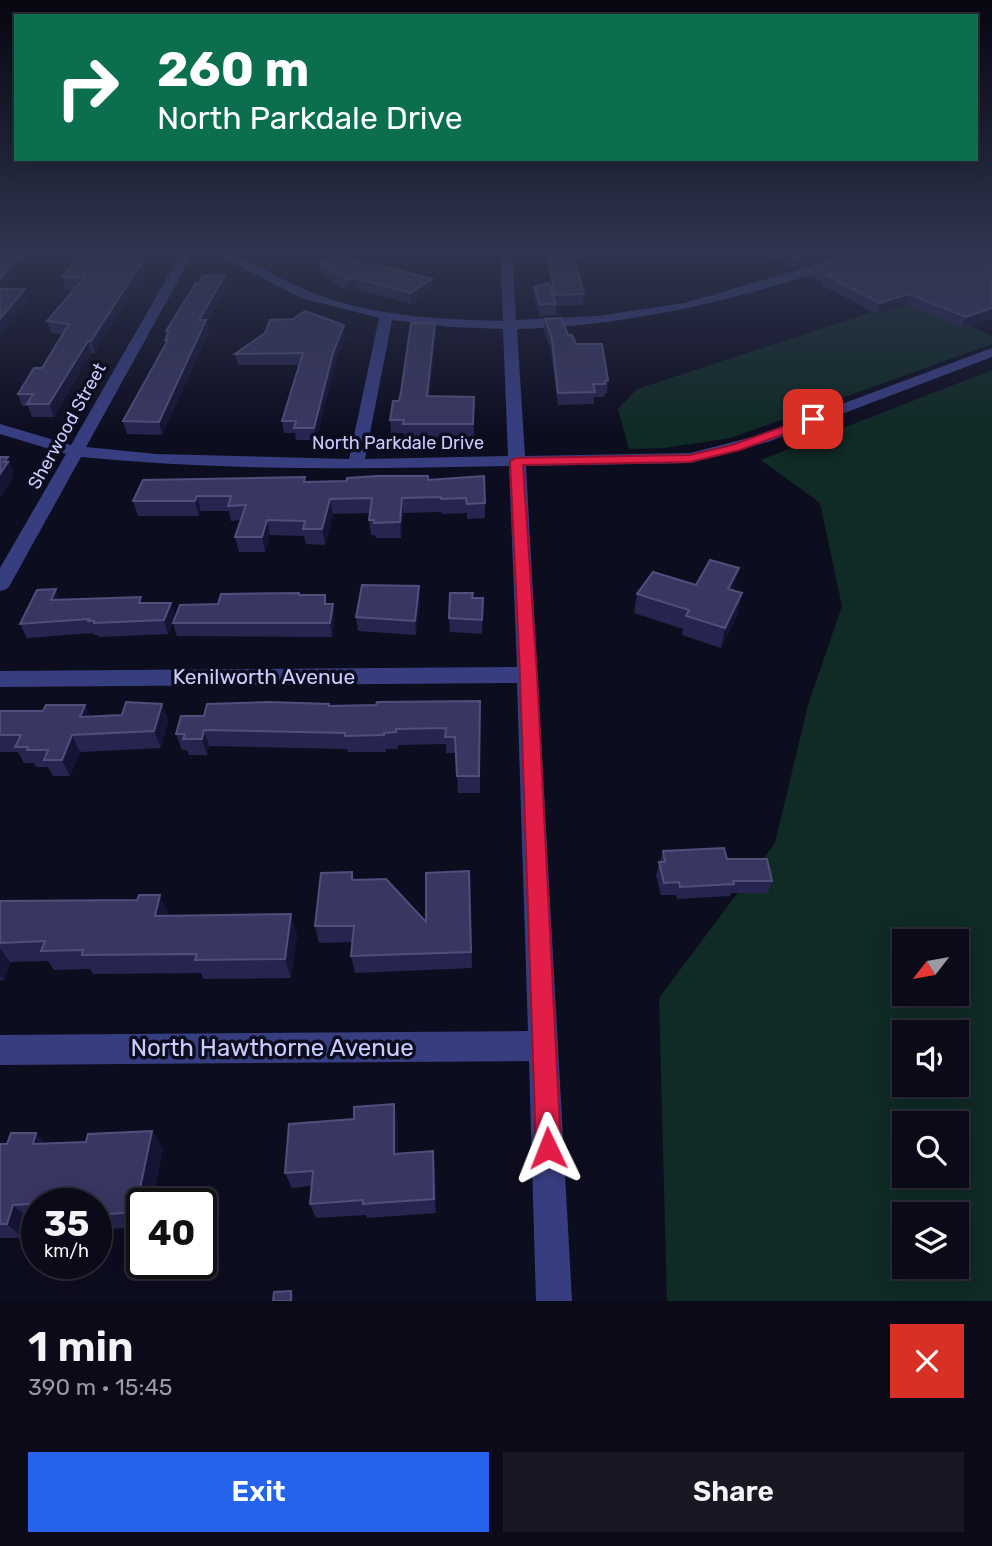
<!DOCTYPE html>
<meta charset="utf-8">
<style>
:root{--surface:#0a0a18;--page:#181825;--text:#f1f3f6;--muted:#999aa2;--line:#2a2b37;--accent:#2563eb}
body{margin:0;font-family:Rubik,sans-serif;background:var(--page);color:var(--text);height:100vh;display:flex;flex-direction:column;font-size:26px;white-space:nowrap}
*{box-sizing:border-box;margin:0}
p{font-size:23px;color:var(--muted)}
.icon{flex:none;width:38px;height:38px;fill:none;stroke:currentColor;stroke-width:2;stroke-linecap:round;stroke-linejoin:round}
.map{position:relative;height:1301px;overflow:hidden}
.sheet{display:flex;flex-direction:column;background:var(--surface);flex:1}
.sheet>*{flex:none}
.banner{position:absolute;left:14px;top:14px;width:964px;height:147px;border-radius:0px;box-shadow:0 4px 18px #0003,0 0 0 2px var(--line);background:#0b6e4f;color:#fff;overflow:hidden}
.needle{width:46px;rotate:239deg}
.fabs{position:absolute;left:892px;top:929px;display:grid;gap:14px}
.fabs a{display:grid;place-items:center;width:77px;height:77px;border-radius:0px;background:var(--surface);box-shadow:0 4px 18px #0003,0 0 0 2px var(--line);font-size:35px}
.speed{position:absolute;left:21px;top:1188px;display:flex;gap:14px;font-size:35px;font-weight:700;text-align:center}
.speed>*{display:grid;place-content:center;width:91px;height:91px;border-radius:50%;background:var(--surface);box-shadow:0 4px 18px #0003,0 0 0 2px var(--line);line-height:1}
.speed small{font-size:18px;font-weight:400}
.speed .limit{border:4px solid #111;border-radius:10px;background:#fff;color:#111}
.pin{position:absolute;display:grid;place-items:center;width:60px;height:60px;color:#fff;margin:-30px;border-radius:14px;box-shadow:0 4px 10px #0006}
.me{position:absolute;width:77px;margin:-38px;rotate:358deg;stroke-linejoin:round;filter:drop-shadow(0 0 5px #0008)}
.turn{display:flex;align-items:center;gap:24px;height:147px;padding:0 28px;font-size:32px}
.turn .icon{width:91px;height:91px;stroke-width:2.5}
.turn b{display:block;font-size:49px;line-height:60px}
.round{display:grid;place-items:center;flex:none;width:74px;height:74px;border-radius:0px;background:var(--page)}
.head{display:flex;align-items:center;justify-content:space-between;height:119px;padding:0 28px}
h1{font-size:42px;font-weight:600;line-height:52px}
.cta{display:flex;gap:14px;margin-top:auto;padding:14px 28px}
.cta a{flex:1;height:80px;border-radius:0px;background:var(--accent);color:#fff;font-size:28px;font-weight:600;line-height:80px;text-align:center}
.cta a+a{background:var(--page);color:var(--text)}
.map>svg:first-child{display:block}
.green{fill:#102a26;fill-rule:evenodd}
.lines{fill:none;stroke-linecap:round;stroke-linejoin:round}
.minor{fill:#373e80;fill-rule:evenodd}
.wall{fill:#27254f}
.shaded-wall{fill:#151434}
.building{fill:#393762;stroke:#504e7b;stroke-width:2}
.route{fill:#e11d48;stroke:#92132f;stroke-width:2}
.labels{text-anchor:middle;stroke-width:7;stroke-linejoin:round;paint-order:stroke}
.far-street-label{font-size:18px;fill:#cccdff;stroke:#0d0d20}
.street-label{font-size:21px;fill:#cccdff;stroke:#0d0d20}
.near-street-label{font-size:24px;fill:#cccdff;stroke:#0d0d20}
</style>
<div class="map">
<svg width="992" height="1301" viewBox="0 0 992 1301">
<rect width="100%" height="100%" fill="#0d0d20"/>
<!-- green -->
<g class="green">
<path d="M911,299L992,336V344L731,438L664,448L629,449L618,409L637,389Z"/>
<path d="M992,370V1301H667L659,998L775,843L808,705L842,606L820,503L761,460ZM905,942H957V994H905ZM905,1032H957V1085H905ZM905,1124H957V1176H905ZM905,1214H957V1267H905Z"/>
</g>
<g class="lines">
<!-- minor -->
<path class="minor" d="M183,250H195L86,447L156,454L349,459L379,318L301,298L208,250H224C254,262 281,280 311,292C370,316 437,319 501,321H503L500,250H512L516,320L597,316L684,303L866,250H884C870,261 842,265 824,271C723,303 624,326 517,329L525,456L690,453L756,436L992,348V357L768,442L690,463L526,466L572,1301H536L529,1061L0,1065V1035L528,1031L517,683L0,687V671L517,667L509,466C366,469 223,471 81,457L10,585L7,589L0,591V568L66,454L0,434V424L71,445ZM392,320L452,327L503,329L508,456L365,459Z"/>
</g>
<!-- wall -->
<g class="wall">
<path d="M83,250L95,353H91L54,417H32L28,406H22L18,394L42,368L63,334L51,333L47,321L75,289H65L62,277Z"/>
<path d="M547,250H583L582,260H575L584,294L583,305L556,306V315L540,316L534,299V287L552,292L547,262Z"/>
<path d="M735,250H853L852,251L794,268L766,255V253Z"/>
<path d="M992,250V318L962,328L906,305L877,314L823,286V282L813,277L815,266L886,255Z"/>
<path d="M319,262L361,265L433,290L411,304L356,289L348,292L320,273Z"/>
<path d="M227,287L207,323L209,332L162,435L127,434L123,421L166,344L165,340L167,335L166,331Z"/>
<path d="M545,319L568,335L608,380L607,393H605L604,397H594V404L558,405L551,351L544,330Z"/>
<path d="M435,323L436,335L429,396L474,410V437H404V433H391L390,420Z"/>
<path d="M345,336L335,364L316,440H296L295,433H284L282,421L299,365H238L235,354Z"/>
<path d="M428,480L485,503V518L467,519V513L442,514L441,512L403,513L401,538H376L375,535H371L369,520L370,513L333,514L325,545L306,544L304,536L270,535L265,552H239L235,537L241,520L231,521L229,511H201L199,516H138L133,501L306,482Z"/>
<path d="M739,568L733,590L738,613L721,648L682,635L683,629L634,613L637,594L696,585Z"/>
<path d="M300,595H325L326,604L335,617L332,637L177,636L173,623L168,634L99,637L98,635H94L93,633L27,638L20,624L60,599L143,603L176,616L218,604Z"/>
<path d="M473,598H483L482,634L450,632L449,618Z"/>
<path d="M420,600L416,635L358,631L356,617Z"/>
<path d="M480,701V793H458L456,753H446V744L398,745V749H386V752H348L347,749L209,746L207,755H189L187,750H182L176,734L204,716L330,706Z"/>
<path d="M162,704L168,721L161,748L80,752L70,776H53L48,767H36L34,763H24L18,752H0V711H43L85,705L90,717L122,715Z"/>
<path d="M663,851L727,859L772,881L768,893H731L730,896L677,899L676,895H661L656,875Z"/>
<path d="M469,871L472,968L355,973L351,956L353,942L319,943L315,926L352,872L354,880L426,922Z"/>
<path d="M0,901L169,914V916L297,934L291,978L204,979L201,973L93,974L90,969L54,970L48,961L10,962L4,980H0Z"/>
<path d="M398,1121V1154L433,1151L435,1167L436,1213L367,1218L366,1215L316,1218L310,1204L311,1186L292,1188L285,1173Z"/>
<path d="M46,1143L163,1148L152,1204H142V1227L106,1229L96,1219V1204H37V1219H29L23,1238H0V1144Z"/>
</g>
<!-- shaded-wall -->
<g class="shaded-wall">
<path d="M24,250H37L0,295V279Z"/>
<path d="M150,250H159L95,353L91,341Z"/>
<path d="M823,250H853L852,251L794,268L796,258Z"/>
<path d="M225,275L227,287L207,323L209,332L162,435L159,422L199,320Z"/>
<path d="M355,278L356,289L348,292L347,280Z"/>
<path d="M432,279L433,290L411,304L410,293Z"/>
<path d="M25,289L29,300L0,336V319Z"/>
<path d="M909,294L906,305L877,314L880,303Z"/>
<path d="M992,308V318L962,328L966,317Z"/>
<path d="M435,323L436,335L428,408L427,396Z"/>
<path d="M344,325L345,336L335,364L316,440L314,428L333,353Z"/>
<path d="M88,341L91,353L54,417L49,404Z"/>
<path d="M8,457L14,472L12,474L14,477L0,498V474L4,462Z"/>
<path d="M197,496L201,511L199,516L195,501Z"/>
<path d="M402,498L403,513L401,538L400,522Z"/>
<path d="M330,499L333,514L325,545L322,529Z"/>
<path d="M267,520L270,535L265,552L262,537Z"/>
<path d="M739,568L734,588L724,608L728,589Z"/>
<path d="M419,586L420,600L416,635L415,621Z"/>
<path d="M56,589L62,603L51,600Z"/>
<path d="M742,593L738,613L721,648L725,628Z"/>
<path d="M171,603L176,617L168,634L164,620Z"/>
<path d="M333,604L335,617L332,637L330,623Z"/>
<path d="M162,704L168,721L161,748L154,731Z"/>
<path d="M85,705L92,721L80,717Z"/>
<path d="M204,730L209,746L207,755L202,739Z"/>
<path d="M72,735L80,752L70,776L62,760Z"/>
<path d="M160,895L169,914L164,936L155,916Z"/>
<path d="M291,914L297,934L291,978L285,959Z"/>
<path d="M0,948L10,962L4,980L0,976Z"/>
<path d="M394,1104L398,1121V1170L394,1154Z"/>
<path d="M152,1131L163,1148L152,1204H142V1220L135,1212Z"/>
<path d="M36,1133L51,1149L33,1144Z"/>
<path d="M433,1151L435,1167L436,1213L434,1199Z"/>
<path d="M13,1205L29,1219L23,1238L7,1224Z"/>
<path d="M291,1291L294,1295L293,1301H291Z"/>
</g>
<!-- building -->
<g class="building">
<path d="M0,250H24L0,279Z"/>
<path d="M83,250H150L91,341H88L49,404H27L33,394H18L34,368H42L69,324L47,321L85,277H62Z"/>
<path d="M547,250H572L584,294L555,295Z"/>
<path d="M779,250H823L796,258Z"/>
<path d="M872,250H875L886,255L903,250H992V308L966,317L909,294L880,303L825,275L831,274L815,266Z"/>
<path d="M336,255L361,265L369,263L432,279L410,293L355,278L347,280L319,262Z"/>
<path d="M225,275L199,320H206L159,422L123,421L168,340H165L169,331H166L196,283H199L203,276Z"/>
<path d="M549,283L556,304H540L534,287Z"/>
<path d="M0,289H25L0,319Z"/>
<path d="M305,311L344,325L333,353L314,428H294L296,421H282L303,353L235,354L265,333L270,320L293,319Z"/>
<path d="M561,318L568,335H572L576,344H602L608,380L605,381V384H593L595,392L558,393L552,339L545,319Z"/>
<path d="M411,323H435L427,396L474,397L473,424H403L404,420H390L393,401H399L401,392Z"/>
<path d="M0,457H8L4,462H8L0,474Z"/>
<path d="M377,476H428V480L484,476L485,503L467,504L466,498L441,499V497L402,498L400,522L374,523V520H369L372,498L330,499L322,529H303L305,521L267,520L262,537H235L246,505L228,506L231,496H197L195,501H133L143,480L305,477L304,482L347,481V478Z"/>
<path d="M710,560L739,568L728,589L742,593L725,628L686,616L689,610L637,594L653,572L696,585Z"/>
<path d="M362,585L419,586L415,621L356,617Z"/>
<path d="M56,589L51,600L141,597L139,603H171L164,620L94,623V621H88L89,619L20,624L37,590Z"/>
<path d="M299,593V595H325V604H333L330,623H173L180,605L218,604L221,594Z"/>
<path d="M450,593H473L472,598H483L482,620L449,618Z"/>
<path d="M480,701L479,776H457L455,737H445L446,728L396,729V732L384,733V735L345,736V733L204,730L202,739H183L185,734H176L181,716H204L207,704L269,702L329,704V706L376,705L377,702Z"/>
<path d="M126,702L162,704L154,731L72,735L62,760H44L48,750H27L28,747H15L21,735H0V711H43L46,705H85L80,717L122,715Z"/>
<path d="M724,848L727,859H767L772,881H733L734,884L680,887L679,882L664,883L659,862H665L663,851Z"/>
<path d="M469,871L471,952L351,956L354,926H315L321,873L352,872V880L386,879L426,922V873Z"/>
<path d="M139,895H160L155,916L291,914L285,959L195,960L197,954L82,955L83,950L41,951L45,941L0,943V901L137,900Z"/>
<path d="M394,1104V1154L433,1151L434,1199L363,1204V1200L310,1204L313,1171L285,1173L289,1124L354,1119V1107Z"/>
<path d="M152,1131L135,1212L96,1215V1204H95L96,1200L13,1205L7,1224H0V1144H7L11,1133H36L33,1144L86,1142L88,1134Z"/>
<path d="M291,1291V1301H273L274,1292Z"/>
</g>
<!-- sky -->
<linearGradient id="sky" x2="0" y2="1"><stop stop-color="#070712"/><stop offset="0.58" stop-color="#2f354e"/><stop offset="1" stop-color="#2f354e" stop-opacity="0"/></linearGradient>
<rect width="992" height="432" fill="url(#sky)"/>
<!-- route -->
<path class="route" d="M813,416L819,419L817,422L740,450L690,462L523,465L537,675L561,1148L557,1157L548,1160L540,1157L536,1148L520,675L510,461L516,458L690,455L732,445Z"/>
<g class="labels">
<!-- far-street labels -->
<g class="far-street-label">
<text transform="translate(67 426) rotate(-61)" y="6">Sherwood Street</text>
<text x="398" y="449">North Parkdale Drive</text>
</g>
<!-- street labels -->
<g class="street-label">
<text x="264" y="684">Kenilworth Avenue</text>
</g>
<!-- near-street labels -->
<g class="near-street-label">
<text x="272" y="1056">North Hawthorne Avenue</text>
</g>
</g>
</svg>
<div class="fabs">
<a><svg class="needle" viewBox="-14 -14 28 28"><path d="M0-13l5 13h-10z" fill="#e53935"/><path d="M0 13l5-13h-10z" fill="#999aa2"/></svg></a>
<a><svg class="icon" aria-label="sound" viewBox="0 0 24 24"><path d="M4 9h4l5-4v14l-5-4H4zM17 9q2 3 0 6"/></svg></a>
<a><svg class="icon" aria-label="search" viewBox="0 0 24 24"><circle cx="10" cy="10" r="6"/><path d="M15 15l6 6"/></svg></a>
<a><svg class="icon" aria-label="layers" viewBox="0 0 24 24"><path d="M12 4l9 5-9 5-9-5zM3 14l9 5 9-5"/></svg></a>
</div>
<div class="speed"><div>35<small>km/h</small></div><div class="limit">40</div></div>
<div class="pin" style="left:813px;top:419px;background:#d93025"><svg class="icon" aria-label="arrive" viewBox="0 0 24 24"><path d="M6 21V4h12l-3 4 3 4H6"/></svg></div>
<svg class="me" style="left:548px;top:1148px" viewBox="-20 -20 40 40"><path d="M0-17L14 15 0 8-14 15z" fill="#e11d48" stroke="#fff" stroke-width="4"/></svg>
<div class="banner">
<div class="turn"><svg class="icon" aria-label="right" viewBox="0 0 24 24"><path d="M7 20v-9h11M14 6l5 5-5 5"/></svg><div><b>260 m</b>North Parkdale Drive</div></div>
</div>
</div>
<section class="sheet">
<div class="head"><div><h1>1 min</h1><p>390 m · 15:45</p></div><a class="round" style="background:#d93025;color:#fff"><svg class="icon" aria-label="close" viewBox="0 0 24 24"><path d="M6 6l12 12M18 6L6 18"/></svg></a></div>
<div class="cta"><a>Exit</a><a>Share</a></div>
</section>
